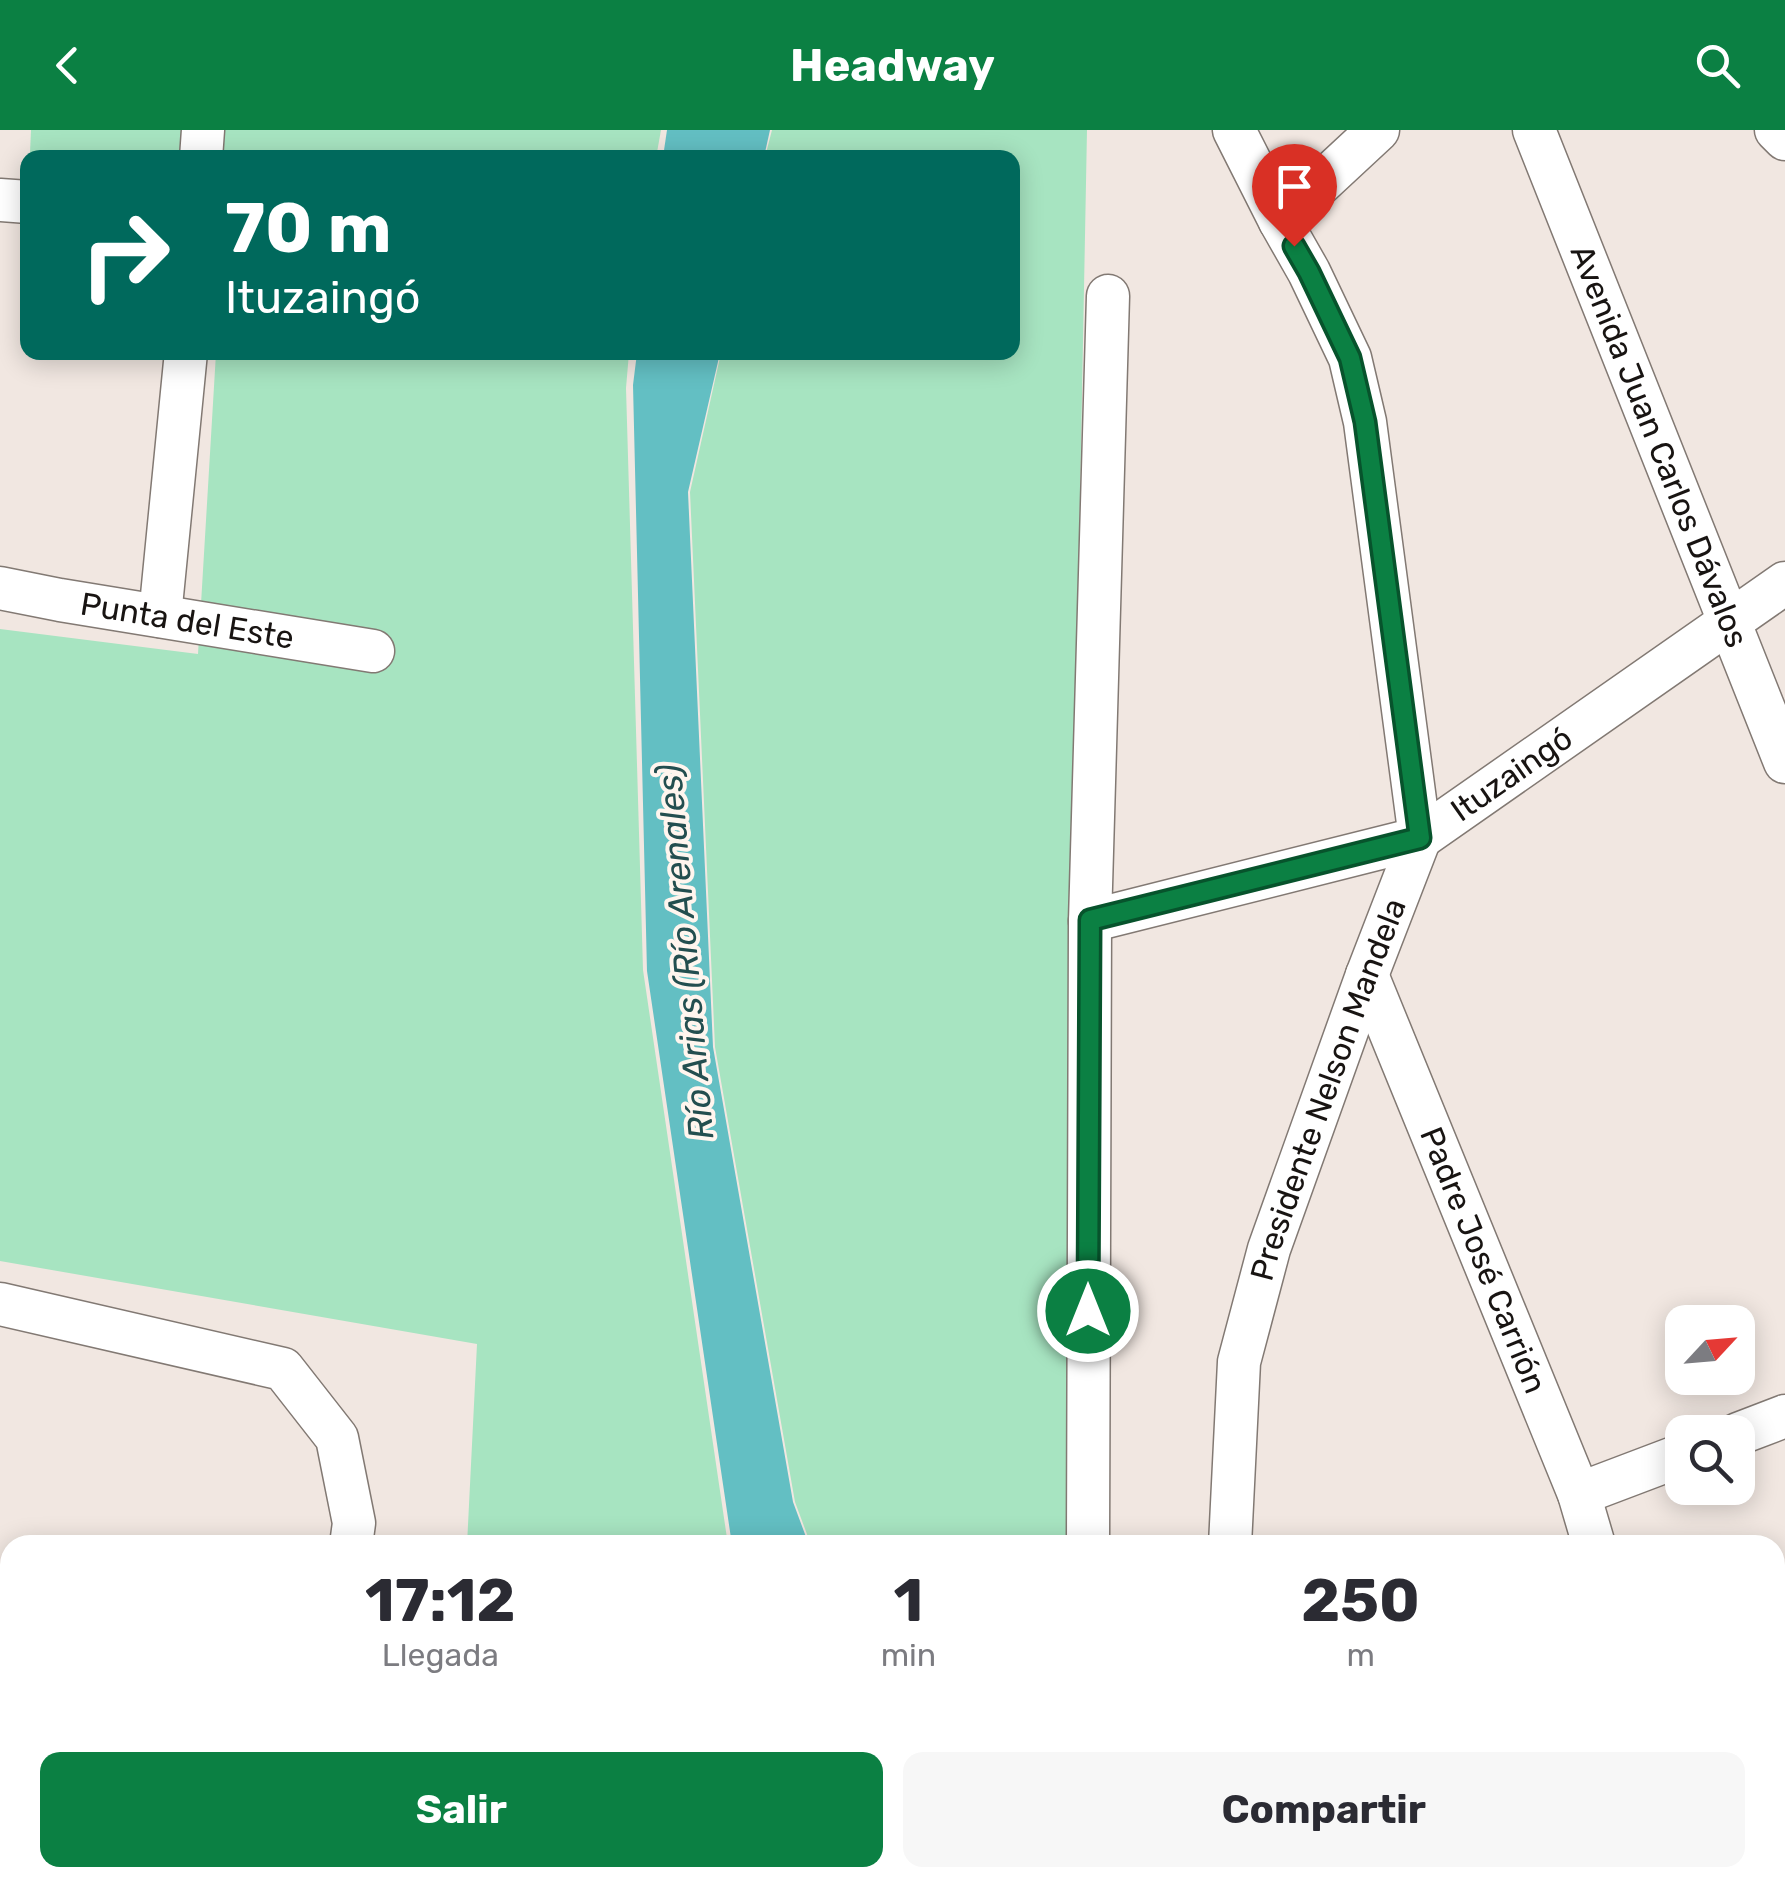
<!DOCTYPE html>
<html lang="es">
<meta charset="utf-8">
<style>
:root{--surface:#fff;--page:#f7f7f7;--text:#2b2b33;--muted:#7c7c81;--accent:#0b8043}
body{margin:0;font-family:Rubik,sans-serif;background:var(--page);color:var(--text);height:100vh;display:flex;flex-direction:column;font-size:38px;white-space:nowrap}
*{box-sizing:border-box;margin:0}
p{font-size:32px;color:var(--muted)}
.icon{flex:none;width:55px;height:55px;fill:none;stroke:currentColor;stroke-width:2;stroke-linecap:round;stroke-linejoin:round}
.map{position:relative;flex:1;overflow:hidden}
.details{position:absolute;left:0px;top:1405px;width:1785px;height:352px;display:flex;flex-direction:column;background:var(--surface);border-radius:30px 30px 0 0;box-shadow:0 5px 25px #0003}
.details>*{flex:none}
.banner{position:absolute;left:20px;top:20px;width:1000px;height:210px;border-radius:20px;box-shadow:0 5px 25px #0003;background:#00695c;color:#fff;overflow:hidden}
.needle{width:65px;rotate:64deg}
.fabs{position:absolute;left:1665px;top:1175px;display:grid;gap:20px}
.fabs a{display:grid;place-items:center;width:90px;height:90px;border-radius:20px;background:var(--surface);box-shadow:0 5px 25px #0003;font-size:50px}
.pin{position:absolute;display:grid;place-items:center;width:85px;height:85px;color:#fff;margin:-102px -42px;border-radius:50% 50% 50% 0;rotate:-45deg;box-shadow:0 0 10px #0007}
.pin .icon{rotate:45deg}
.me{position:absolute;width:110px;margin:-55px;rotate:0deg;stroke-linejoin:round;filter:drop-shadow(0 0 8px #0008)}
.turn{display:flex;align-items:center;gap:35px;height:210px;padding:0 40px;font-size:45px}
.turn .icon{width:130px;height:130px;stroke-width:2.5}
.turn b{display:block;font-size:70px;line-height:85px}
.eta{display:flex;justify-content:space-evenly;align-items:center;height:170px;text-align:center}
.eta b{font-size:60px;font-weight:700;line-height:70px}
.action{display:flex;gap:20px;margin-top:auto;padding:20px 40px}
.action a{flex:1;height:115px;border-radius:20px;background:var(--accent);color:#fff;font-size:40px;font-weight:700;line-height:115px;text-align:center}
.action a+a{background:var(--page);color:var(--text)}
header{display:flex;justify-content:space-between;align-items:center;height:130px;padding:0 40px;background:var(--accent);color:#fff;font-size:45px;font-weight:700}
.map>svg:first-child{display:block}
.green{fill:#a7e4c1}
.water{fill:#63bfc3}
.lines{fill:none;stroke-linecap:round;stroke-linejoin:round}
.minor-casing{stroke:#827973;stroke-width:45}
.minor{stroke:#fff;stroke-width:42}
.route-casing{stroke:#07532c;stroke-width:25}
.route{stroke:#0b8043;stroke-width:18}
.labels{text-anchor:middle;stroke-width:8;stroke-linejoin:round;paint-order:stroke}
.street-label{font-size:32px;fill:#181412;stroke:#fff5ee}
.water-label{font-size:35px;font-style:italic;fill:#234e4f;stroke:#fff5ee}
</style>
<header><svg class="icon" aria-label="back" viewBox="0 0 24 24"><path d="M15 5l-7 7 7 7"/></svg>Headway<svg class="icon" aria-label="search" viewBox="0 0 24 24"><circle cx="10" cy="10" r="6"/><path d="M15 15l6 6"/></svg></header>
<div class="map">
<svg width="1785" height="1757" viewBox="0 0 1785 1757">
<rect width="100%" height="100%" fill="#f1e7e1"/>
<!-- green -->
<g class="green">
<path d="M31,0H661L656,28H55L30,23Z"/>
<path d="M772,0H1087L1072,793L1068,1415H811L795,1372L715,917L690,362L721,223L1012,222V28L765,27Z"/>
<path d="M216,223H629L626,258L643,840L728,1415H467L477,1214L0,1131V499L198,524Z"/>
<path d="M533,1748H745L746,1757H533Z"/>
<path d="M932,1748H1070V1757H935Z"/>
</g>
<!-- water -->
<g class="water">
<path d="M667,0H770L764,27H663Z"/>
<path d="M637,223H720L688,362L713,917L793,1372L809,1415H732L647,841L633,255Z"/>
<path d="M748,1748H927L931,1757H748Z"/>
</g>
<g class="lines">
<defs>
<g id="minor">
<path id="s1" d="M1534,0L1785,632"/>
<path d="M1776,0L1785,9"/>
<path d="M201,28L203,0"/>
<path d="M0,70L28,72"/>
<path d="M1280,91L1378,0"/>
<path id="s2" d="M0,458L60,470L373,521"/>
<path d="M160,486L186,222"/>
<path id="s3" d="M1090,791L1420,708L1785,453"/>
<path id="s4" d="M1367,845L1579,1364L1594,1415"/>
<path d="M0,1174L283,1239L337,1308L354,1393L351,1415"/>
<path d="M1738,1304L1785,1286"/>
<path d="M1579,1364L1682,1325"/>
<path d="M1088,1415L1090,791L1108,166"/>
<path id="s5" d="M1230,1415L1239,1232L1269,1119L1367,845L1420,708L1365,292L1350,228L1309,142L1280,91L1234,0"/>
<path d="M1775,1586L1785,1590"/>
<path d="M1088,1748V1757"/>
<path d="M1247,1748L1249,1757"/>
<path d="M291,1757L292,1748"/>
<path d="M1504,1757L1508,1748"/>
</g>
</defs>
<!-- minor casing -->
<use href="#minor" class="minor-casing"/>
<!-- minor -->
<use href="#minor" class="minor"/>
</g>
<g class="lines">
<defs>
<path id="route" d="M1088,1181L1090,790L1420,708L1365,292L1350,228L1309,142L1294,116"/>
</defs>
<!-- route casing -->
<use href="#route" class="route-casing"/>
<!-- route -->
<use href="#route" class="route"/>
</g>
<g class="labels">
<!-- street labels -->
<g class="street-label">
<text dy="11" stroke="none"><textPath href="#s1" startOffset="340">Avenida Juan Carlos Dávalos</textPath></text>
<text dy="11" stroke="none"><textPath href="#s2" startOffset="190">Punta del Este</textPath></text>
<text dy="11" stroke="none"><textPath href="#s3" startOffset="452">Ituzaingó</textPath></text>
<text dy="11" stroke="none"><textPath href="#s5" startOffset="470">Presidente Nelson Mandela</textPath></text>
<text dy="11" stroke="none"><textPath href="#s4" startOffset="308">Padre José Carrión</textPath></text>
</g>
<!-- water labels -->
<g class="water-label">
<text transform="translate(685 822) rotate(-95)" y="12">Río Arias (Río Arenales)</text>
</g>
</g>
</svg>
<div class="fabs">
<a><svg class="needle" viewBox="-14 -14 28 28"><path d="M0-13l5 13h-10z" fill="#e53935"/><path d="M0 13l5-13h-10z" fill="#7c7c81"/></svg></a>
<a><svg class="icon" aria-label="search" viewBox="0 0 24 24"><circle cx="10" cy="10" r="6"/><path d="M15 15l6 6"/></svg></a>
</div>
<div class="pin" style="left:1294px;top:116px;background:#d93025"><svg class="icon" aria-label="arrive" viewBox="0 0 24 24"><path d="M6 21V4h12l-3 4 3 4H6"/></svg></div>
<svg class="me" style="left:1088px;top:1181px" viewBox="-20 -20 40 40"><circle r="17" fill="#0b8043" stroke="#fff" stroke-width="3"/><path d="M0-11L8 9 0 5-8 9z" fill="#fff"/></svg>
<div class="banner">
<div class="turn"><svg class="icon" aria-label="right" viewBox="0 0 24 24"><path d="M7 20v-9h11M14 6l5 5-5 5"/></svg><div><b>70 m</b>Ituzaingó</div></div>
</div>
<section class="details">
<div class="eta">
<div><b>17:12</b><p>Llegada</p></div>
<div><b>1</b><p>min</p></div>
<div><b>250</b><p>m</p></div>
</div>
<div class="action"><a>Salir</a><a>Compartir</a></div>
</section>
</div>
